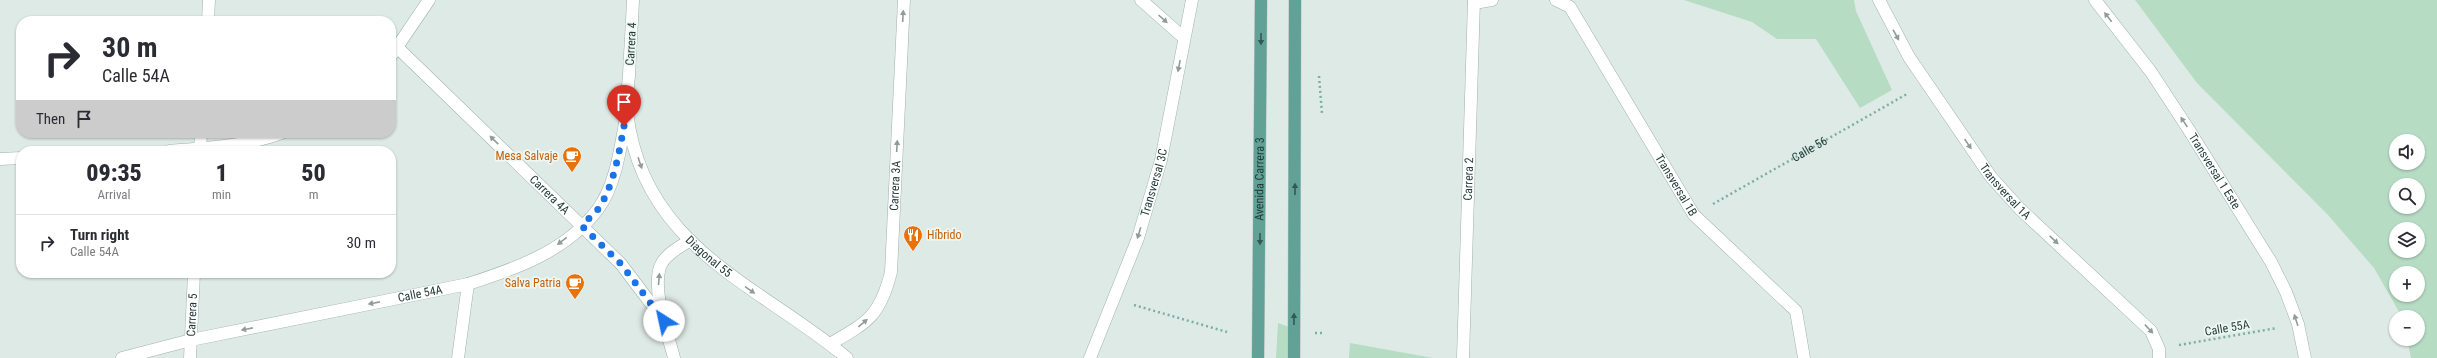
<!DOCTYPE html>
<meta charset="utf-8">
<style>
:root{--surface:#fff;--page:#f2f2f3;--text:#2b2b33;--muted:#7c7c81;--line:#e1e1e2}
body{margin:0;font-family:"Roboto Condensed",sans-serif;background:var(--page);color:var(--text);height:100vh;display:flex;flex-direction:column;font-size:15px;white-space:nowrap}
*{box-sizing:border-box;margin:0}
p{font-size:13px;color:var(--muted)}
.icon{flex:none;width:22px;height:22px;fill:none;stroke:currentColor;stroke-width:2;stroke-linecap:round;stroke-linejoin:round}
.map{position:relative;flex:1;overflow:hidden}
.drawer{position:absolute;left:16px;top:146px;width:380px;height:132px;display:flex;flex-direction:column;background:var(--surface);border-radius:16px;box-shadow:0 1px 3px #0004}
.drawer>*{flex:none}
.hud{position:absolute;left:16px;top:16px;width:380px;height:122px;border-radius:16px;box-shadow:0 1px 3px #0004;background:#fff;color:var(--text);overflow:hidden}
.fabs{position:absolute;left:2389px;top:134px;display:grid;gap:8px}
.fabs a{display:grid;place-items:center;width:36px;height:36px;border-radius:50%;background:var(--surface);box-shadow:0 1px 3px #0004;font-size:20px}
.pin{position:absolute;display:grid;place-items:center;width:34px;height:34px;color:#fff;margin:-41px -17px;border-radius:50% 50% 50% 0;rotate:-45deg;box-shadow:0 0 4px #0007}
.pin .icon{rotate:45deg}
.me{position:absolute;width:44px;margin:-22px;rotate:325deg;stroke-linejoin:round;filter:drop-shadow(0 0 3px #0008)}
.turn{display:flex;align-items:center;gap:14px;height:84px;padding:0 20px;font-size:18px}
.turn .icon{width:52px;height:52px;stroke-width:2.5}
.turn b{display:block;font-size:28px;line-height:34px}
.then{display:flex;align-items:center;height:38px;padding:0 20px;background:#0003;gap:8px;font-size:15px}
.eta{display:flex;justify-content:space-evenly;align-items:center;height:68px;text-align:center}
.eta b{font-size:24px;font-weight:800;line-height:28px}
ul{padding:0;list-style:none}
li{display:flex;align-items:center;gap:12px;height:56px;padding:0 20px;border-top:1px solid var(--line)}
li div{flex:1}
li b{display:block;font-size:15px}
li em{font-style:normal}
.map>svg:first-child{display:block}
.green{fill:#b6dcc4;fill-rule:evenodd}
.lines{fill:none;stroke-linecap:round;stroke-linejoin:round}
.minor-casing{stroke:#a1b2ad;stroke-width:13}
.tertiary-casing{stroke:#a1b2ad;stroke-width:13}
.primary-casing{stroke:#bcc4c2;stroke-width:13}
.path{stroke:#7eaea3;stroke-width:2.5;stroke-dasharray:2 3;stroke-linecap:butt}
.minor{stroke:#fff;stroke-width:12}
.tertiary{stroke:#fff;stroke-width:12}
.primary{stroke:#62a196;stroke-width:12}
.oneway{fill:#8f9c9a}
.oneway2{fill:#335952}
.route{stroke:#1a73e8;stroke-width:7;stroke-dasharray:0 12.6}
.labels{text-anchor:middle;stroke-width:3.5;stroke-linejoin:round;paint-order:stroke}
.street-label{font-size:12px;fill:#1f3a35;stroke:#eff7f3}
.food-label{font-size:12px;fill:#c56008;stroke:#eff7f3;text-anchor:end}
</style>
<div class="map">
<svg width="2437" height="358" viewBox="0 0 2437 358">
<rect width="100%" height="100%" fill="#deeae6"/>
<!-- green -->
<g class="green">
<path d="M1684,0H1854L1856,11L1892,90L1860,108L1816,39H1777L1752,22Z"/>
<path d="M2135,0H2437V358H2411L2407,339H2418V317H2402L2374,268L2328,215L2197,83ZM2396,141H2418V163H2396ZM2396,185H2418V207H2396ZM2396,229H2418V251H2396ZM2396,273H2418V295H2396Z"/>
<path d="M1278,323L1289,327L1288,358H1276Z"/>
<path d="M1350,343L1433,358H1349Z"/>
</g>
<g class="lines">
<defs>
<g id="minor">
<path d="M1141,0L1184,38"/>
<path id="s2" d="M1556,0L1570,7L1694,215L1796,311L1804,358"/>
<path id="s3" d="M1879,0L1909,57L1991,177L2020,209L2151,331L2159,349V358"/>
<path id="s4" d="M2095,0L2151,72L2189,130L2271,262L2286,292L2298,324L2305,358"/>
<path d="M1474,3L1492,0"/>
<path d="M208,21L209,0"/>
<path id="s5" d="M398,48L621,264L664,321"/>
<path d="M391,56L429,0"/>
<path d="M169,151C206,148 247,146 282,133"/>
<path d="M200,151L201,133"/>
<path d="M0,159L21,158"/>
<path id="s6" d="M830,344C868,322 880,316 891,272L904,0"/>
<path id="s7" d="M122,358L191,340L468,284C515,269 567,251 598,209C617,183 621,143 627,112"/>
<path id="s8" d="M190,358L194,273"/>
<path d="M458,358L468,284"/>
<path d="M674,358C668,334 652,291 660,267C664,255 680,247 690,240"/>
<path id="s9" d="M1463,358L1474,0"/>
</g>
<g id="tertiary">
<path id="s10" d="M633,0C632,25 630,50 629,76C628,87 626,100 627,112C642,247 758,284 847,358"/>
<path id="s11" d="M1090,358L1138,238L1161,160L1192,0"/>
</g>
<g id="primary">
<path id="s12" d="M1258,358L1261,0"/>
<path d="M1294,358L1295,0"/>
</g>
</defs>
<!-- minor casing -->
<use href="#minor" class="minor-casing"/>
<!-- tertiary casing -->
<use href="#tertiary" class="tertiary-casing"/>
<!-- primary casing -->
<use href="#primary" class="primary-casing"/>
<!-- path -->
<g class="path">
<path d="M1319,76L1322,114"/>
<path id="s1" d="M1713,204L1907,94"/>
<path d="M1134,305L1227,332"/>
<path d="M1315,333H1323"/>
<path d="M2179,345L2277,328"/>
</g>
<!-- minor -->
<use href="#minor" class="minor"/>
<!-- tertiary -->
<use href="#tertiary" class="tertiary"/>
<!-- primary -->
<use href="#primary" class="primary"/>
</g>
<!-- one-way arrows -->
<defs><path id="oneway-solid" d="M-6-.8H1V-3.2L6.5 0L1 3.2V.8H-6Z"/></defs>
<g class="oneway">
<use href="#oneway-solid" transform="translate(903 16) rotate(-87)"/>
<use href="#oneway-solid" transform="translate(2108 17) rotate(-128)"/>
<use href="#oneway-solid" transform="translate(1163 19) rotate(42)"/>
<use href="#oneway-solid" transform="translate(1896 35) rotate(61)"/>
<use href="#oneway-solid" transform="translate(1179 66) rotate(101)"/>
<use href="#oneway-solid" transform="translate(2184 122) rotate(-124)"/>
<use href="#oneway-solid" transform="translate(494 140) rotate(-136)"/>
<use href="#oneway-solid" transform="translate(1968 144) rotate(56)"/>
<use href="#oneway-solid" transform="translate(897 146) rotate(-87)"/>
<use href="#oneway-solid" transform="translate(640 163) rotate(71)"/>
<use href="#oneway-solid" transform="translate(1139 233) rotate(107)"/>
<use href="#oneway-solid" transform="translate(2054 240) rotate(43)"/>
<use href="#oneway-solid" transform="translate(562 241) rotate(142)"/>
<use href="#oneway-solid" transform="translate(659 279) rotate(-85)"/>
<use href="#oneway-solid" transform="translate(750 290) rotate(34)"/>
<use href="#oneway-solid" transform="translate(374 303) rotate(169)"/>
<use href="#oneway-solid" transform="translate(2296 320) rotate(-108)"/>
<use href="#oneway-solid" transform="translate(863 323) rotate(-40)"/>
<use href="#oneway-solid" transform="translate(247 329) rotate(169)"/>
<use href="#oneway-solid" transform="translate(2149 329) rotate(47)"/>
</g>
<g class="oneway2">
<use href="#oneway-solid" transform="translate(1261 39) rotate(90)"/>
<use href="#oneway-solid" transform="translate(1295 189) rotate(-90)"/>
<use href="#oneway-solid" transform="translate(1260 239) rotate(90)"/>
<use href="#oneway-solid" transform="translate(1294 319) rotate(-90)"/>
</g>
<g class="lines">
<!-- route -->
<path class="route" d="M624,126C619,153 614,184 599,208C594,214 587,220 582,226L621,264L664,321"/>
</g>
<!-- icons -->
<defs>
<symbol id="cafe-pin" viewBox="-11 -11 22 30"><path d="M0 17L-7.5 6A9.5 9.5 0 1 1 7.5 6Z" fill="#e8710a" stroke="#eff7f3"/><path d="M-5.5-4.5H6V0H3Q3 3.5 0 3.5H-2.5Q-5.5 3.5-5.5 0ZM3-3.2v2h1.7v-2ZM-6 4.5H4V6H-6Z" fill="#fff"/></symbol>
<symbol id="restaurant-pin" viewBox="-11 -11 22 30"><path d="M0 17L-7.5 6A9.5 9.5 0 1 1 7.5 6Z" fill="#e8710a" stroke="#eff7f3"/><path d="M-5-6h1v4h1v-4h1v4h1v-4h1v5L-1.5 .5V6h-2V.5L-5-1ZM5-6V6H3V1.5H1.5Q1.5-4 5-6Z" fill="#fff"/></symbol>
</defs>
<g fill-rule="evenodd">
<use href="#cafe-pin" x="561" y="145" width="22" height="30"/>
<use href="#restaurant-pin" x="902" y="224" width="22" height="30"/>
<use href="#cafe-pin" x="564" y="272" width="22" height="30"/>
</g>
<g class="labels">
<!-- street labels -->
<g class="street-label">
<text transform="translate(631 44) rotate(-87)" y="4">Carrera 4</text>
<text dy="4" stroke="none"><textPath href="#s1" startOffset="111">Calle 56</textPath></text>
<text dy="4" stroke="none"><textPath href="#s4" startOffset="209">Transversal 1 Este</textPath></text>
<text dy="4" stroke="none"><textPath href="#s12" startOffset="179">Avenida Carrera 3</textPath></text>
<text dy="4" stroke="none"><textPath href="#s9" startOffset="179">Carrera 2</textPath></text>
<text dy="4" stroke="none"><textPath href="#s11" startOffset="187">Transversal 3C</textPath></text>
<text dy="4" stroke="none"><textPath href="#s2" startOffset="223">Transversal 1B</textPath></text>
<text dy="4" stroke="none"><textPath href="#s6" startOffset="185">Carrera 3A</textPath></text>
<text dy="4" stroke="none"><textPath href="#s3" startOffset="230">Transversal 1A</textPath></text>
<text dy="4" stroke="none"><textPath href="#s5" startOffset="211">Carrera 4A</textPath></text>
<text dy="4" stroke="none"><textPath href="#s10" startOffset="283">Diagonal 55</textPath></text>
<text dy="4" stroke="none"><textPath href="#s7" startOffset="305">Calle 54A</textPath></text>
<text dy="4" stroke="none"><textPath href="#s8" startOffset="43">Carrera 5</textPath></text>
<text transform="translate(2227 328) rotate(-10)" y="4">Calle 55A</text>
</g>
<!-- food labels -->
<g class="food-label">
<text x="558" y="160">Mesa Salvaje</text>
<text x="927" y="239" text-anchor="start">Híbrido</text>
<text x="561" y="287">Salva Patria</text>
</g>
</g>
</svg>
<div class="fabs">
<a><svg class="icon" aria-label="sound" viewBox="0 0 24 24"><path d="M4 9h4l5-4v14l-5-4H4zM17 9q2 3 0 6"/></svg></a>
<a><svg class="icon" aria-label="search" viewBox="0 0 24 24"><circle cx="10" cy="10" r="6"/><path d="M15 15l6 6"/></svg></a>
<a><svg class="icon" aria-label="layers" viewBox="0 0 24 24"><path d="M12 4l9 5-9 5-9-5zM3 14l9 5 9-5"/></svg></a>
<a>+</a>
<a>−</a>
</div>
<div class="pin" style="left:624px;top:126px;background:#d93025"><svg class="icon" aria-label="arrive" viewBox="0 0 24 24"><path d="M6 21V4h12l-3 4 3 4H6"/></svg></div>
<svg class="me" style="left:664px;top:321px" viewBox="-20 -20 40 40"><circle r="19" fill="#fff"/><path d="M0-13L10 11 0 6-10 11z" fill="#1a73e8"/></svg>
<div class="hud">
<div class="turn"><svg class="icon" aria-label="right" viewBox="0 0 24 24"><path d="M7 20v-9h11M14 6l5 5-5 5"/></svg><div><b>30 m</b>Calle 54A</div></div>
<div class="then">Then<svg class="icon" aria-label="arrive" viewBox="0 0 24 24"><path d="M6 21V4h12l-3 4 3 4H6"/></svg></div>
</div>
<section class="drawer">
<div class="eta">
<div><b>09:35</b><p>Arrival</p></div>
<div><b>1</b><p>min</p></div>
<div><b>50</b><p>m</p></div>
</div>
<ul>
<li><svg class="icon" aria-label="right" viewBox="0 0 24 24"><path d="M7 20v-9h11M14 6l5 5-5 5"/></svg><div><b>Turn right</b><p>Calle 54A</p></div><em>30 m</em></li>
</ul>
</section>
</div>
